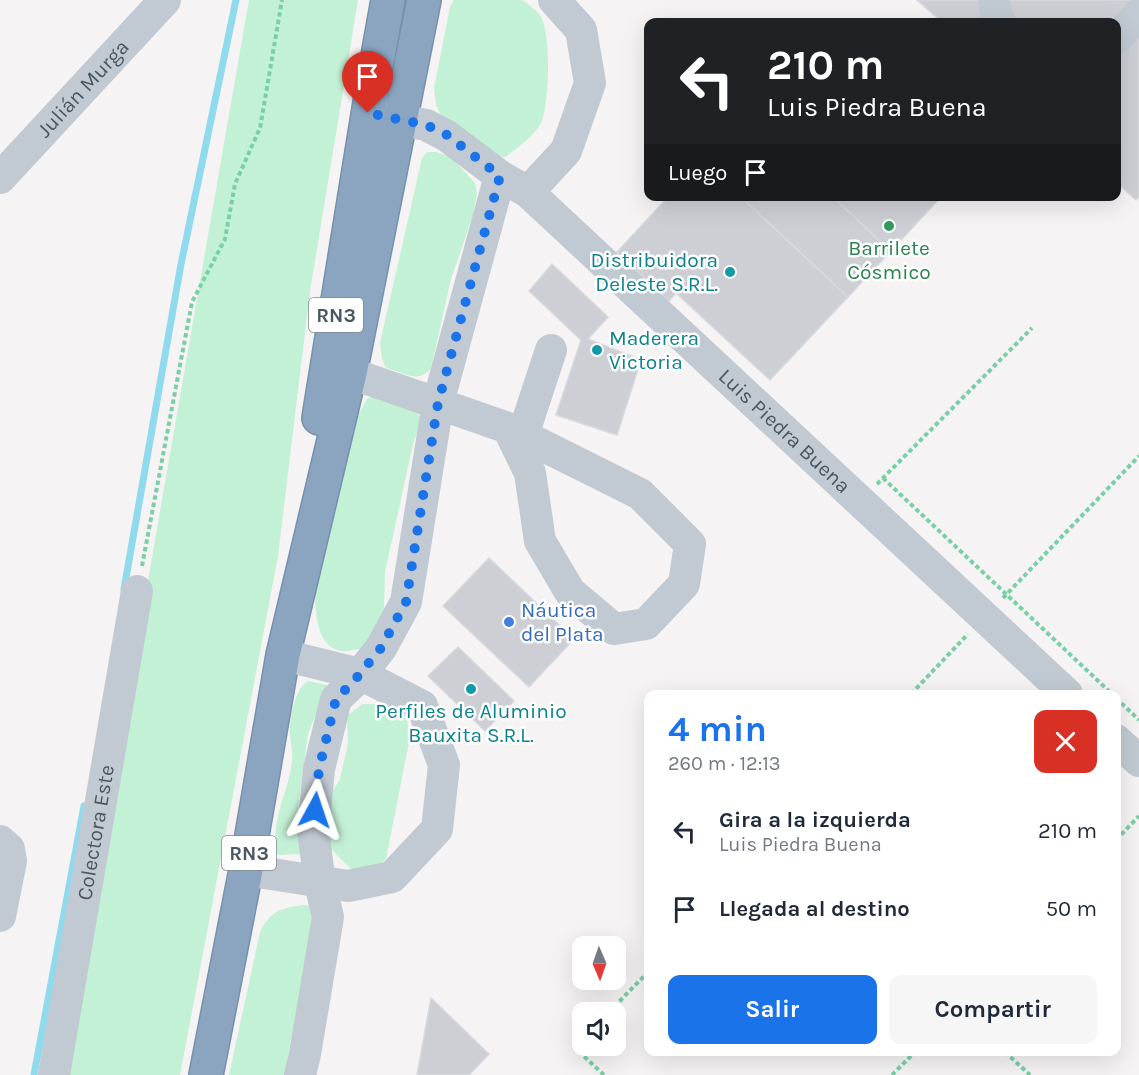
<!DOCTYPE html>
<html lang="es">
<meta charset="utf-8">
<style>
:root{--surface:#fff;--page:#f6f6f7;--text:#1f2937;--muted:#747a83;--accent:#1a73e8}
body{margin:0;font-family:Karla,sans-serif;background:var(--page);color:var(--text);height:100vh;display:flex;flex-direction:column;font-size:22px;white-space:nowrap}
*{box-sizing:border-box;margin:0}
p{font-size:20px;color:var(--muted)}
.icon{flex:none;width:33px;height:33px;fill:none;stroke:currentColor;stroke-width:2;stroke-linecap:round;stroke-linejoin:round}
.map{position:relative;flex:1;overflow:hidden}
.sheet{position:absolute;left:644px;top:690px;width:477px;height:366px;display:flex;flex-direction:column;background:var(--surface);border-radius:12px;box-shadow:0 6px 24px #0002}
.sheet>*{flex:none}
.top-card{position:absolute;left:644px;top:18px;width:477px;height:183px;border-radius:12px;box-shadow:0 6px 24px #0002;background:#202124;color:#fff;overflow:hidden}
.needle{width:39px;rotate:178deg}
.fabs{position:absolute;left:572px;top:936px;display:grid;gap:12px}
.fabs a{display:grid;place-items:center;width:54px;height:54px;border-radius:12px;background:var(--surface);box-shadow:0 6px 24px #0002;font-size:30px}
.pin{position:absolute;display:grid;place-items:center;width:51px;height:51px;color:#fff;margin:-62px -26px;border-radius:50% 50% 50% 0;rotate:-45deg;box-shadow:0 0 6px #0007}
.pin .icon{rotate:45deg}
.me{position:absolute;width:66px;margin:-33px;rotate:5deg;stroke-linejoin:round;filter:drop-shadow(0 0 4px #0008)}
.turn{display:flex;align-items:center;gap:21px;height:126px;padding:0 24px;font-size:27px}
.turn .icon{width:78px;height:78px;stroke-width:2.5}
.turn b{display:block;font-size:42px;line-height:51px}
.then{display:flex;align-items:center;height:57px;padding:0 24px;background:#0003;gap:12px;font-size:22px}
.round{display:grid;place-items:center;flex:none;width:63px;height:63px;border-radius:12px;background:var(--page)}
.overview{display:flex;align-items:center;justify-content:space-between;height:102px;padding:0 24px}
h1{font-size:36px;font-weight:700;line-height:45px;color:var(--accent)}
.button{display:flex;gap:12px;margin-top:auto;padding:12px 24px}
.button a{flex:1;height:69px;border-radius:12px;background:var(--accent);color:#fff;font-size:24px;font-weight:700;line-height:69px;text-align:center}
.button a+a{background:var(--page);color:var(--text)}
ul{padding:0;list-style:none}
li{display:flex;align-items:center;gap:18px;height:78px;padding:0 24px}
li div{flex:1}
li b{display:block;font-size:22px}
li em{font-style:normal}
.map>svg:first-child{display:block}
.green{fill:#c3f1d5}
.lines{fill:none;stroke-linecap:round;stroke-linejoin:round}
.stream{stroke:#90daee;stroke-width:7}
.building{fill:#cdcfd5;stroke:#d7d9de;stroke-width:1.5}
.highway-casing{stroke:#7690ad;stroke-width:36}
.path{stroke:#7ad0a6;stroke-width:4;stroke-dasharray:4.5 3;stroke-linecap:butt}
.minor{stroke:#c1cad2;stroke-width:32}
.highway{stroke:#8ba5c1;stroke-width:33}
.route{stroke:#1a73e8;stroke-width:10;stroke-dasharray:0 18}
.leisure-dot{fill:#2e9e5b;stroke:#fff;stroke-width:2}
.culture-dot{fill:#0f9aa8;stroke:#fff;stroke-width:2}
.shop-dot{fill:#3f7fe0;stroke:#fff;stroke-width:2}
.labels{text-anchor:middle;stroke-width:5;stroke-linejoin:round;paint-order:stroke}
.shield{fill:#fff;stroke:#808990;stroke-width:1.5}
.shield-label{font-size:20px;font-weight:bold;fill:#4a5661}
.street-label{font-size:21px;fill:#4a5661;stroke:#fff}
.leisure-label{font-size:21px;fill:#27864d;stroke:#fff}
.culture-label{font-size:21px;fill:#0d838f;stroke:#fff;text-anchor:end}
.shop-label{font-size:21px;fill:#366cbe;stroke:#fff;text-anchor:start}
</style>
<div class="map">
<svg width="1139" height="1075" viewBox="0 0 1139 1075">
<rect width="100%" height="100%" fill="#f5f3f3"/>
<!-- green -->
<g class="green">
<path d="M249,0H358L310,291L278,556L180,1075H62Z"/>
<path d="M454,0H522C530,5 538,11 542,19C551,39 549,101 542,121C536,135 517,148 505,157H495L488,148L476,138L457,130L443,120L436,105L434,88L450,7Z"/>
<path d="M427,152H436L451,157L475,183L477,193L473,215L451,279L431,368C417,385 405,372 386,368L382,359L380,343L422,158Z"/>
<path d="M373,395L419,413L420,425L413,444L385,572L384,607L381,623L361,649C356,649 348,652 342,651C317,647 316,616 315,596L358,415L367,399Z"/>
<path d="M308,681L327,685L308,734L297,816L304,826L309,857L296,854L278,855C268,823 290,790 292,760C293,752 291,744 290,736C289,721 294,689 308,681Z"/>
<path d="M362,704H384L399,708L407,720L410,737L386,859L375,868L361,872L350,868L330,848L327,829V801L340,779L348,743L347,716Z"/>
<path d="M304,905L313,907L305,970L284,1075H229L260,932C269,912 283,907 304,905Z"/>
</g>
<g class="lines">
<!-- stream -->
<g class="stream">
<path d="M124,589L181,264L236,0"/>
<path d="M34,1075L84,806"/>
</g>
</g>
<!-- building -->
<g class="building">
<path d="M917,0H1139V197L1136,200L1116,182V22H942Z"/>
<path d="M669,196H740L848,297L770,380L676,293L669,301L617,252Z"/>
<path d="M740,196H832L891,251L848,297Z"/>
<path d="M832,196H932L937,201L891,251Z"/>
<path d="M552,264L608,317L588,339L641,360L617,435L556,415L581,340L529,291Z"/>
<path d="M489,558L574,639L529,687L443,606Z"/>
<path d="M458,647L514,701L485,731L428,676Z"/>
<path d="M431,998L489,1054L469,1075H417Z"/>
</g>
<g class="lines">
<defs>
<g id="highway">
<path d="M319,418L373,84L388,0"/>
<path d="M206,1075L246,870L283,655L350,373L424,0"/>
</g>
</defs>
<!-- highway casing -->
<use href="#highway" class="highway-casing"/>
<!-- path -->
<g class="path">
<path d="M883,478L1112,694"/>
<path d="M877,484L1032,328"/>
<path d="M142,566L192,302L225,239L235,184L260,128L282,0"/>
<path d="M1003,598L1139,456"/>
<path d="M911,694L968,634"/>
<path d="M1116,698L1139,720"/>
<path d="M1116,840L1139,816"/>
<path d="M609,1012L648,972"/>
<path d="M582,1041L575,1048L604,1075"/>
<path d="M1005,1052L1030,1075"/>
<path d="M892,1075L915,1052"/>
</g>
<!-- minor -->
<g class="minor">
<path d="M994,0L997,19L1000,22"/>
<path d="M1116,39L1139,14"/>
<path id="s1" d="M376,115L426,125L447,136L500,176L528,192L1067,694"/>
<path id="s2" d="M0,178L165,0"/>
<path d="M528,192L566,151L590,83L581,30L554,0"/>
<path d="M327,367L350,373L508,428L530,473L540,541L570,592L614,629L646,624L684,584L690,544L640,494L508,428"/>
<path d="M523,435L551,350"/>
<path d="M1116,740L1139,761"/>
<path d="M0,841L9,849L11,861L0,916"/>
<path d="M246,870L348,886L392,877L437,829L444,765L422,706L360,674L283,655"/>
<path id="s3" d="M54,1075L137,591"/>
<path d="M300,1075L305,1054L328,917L320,883L313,831L319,769L336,699L355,681L381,648L406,602L438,403L500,176"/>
</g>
<!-- highway -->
<use href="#highway" class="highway"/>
</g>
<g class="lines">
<!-- route -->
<path class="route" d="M315,810L319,769L336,699L354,681L381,648L406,602L438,403L500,176L447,135L426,125L368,113"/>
</g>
<!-- markers -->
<circle class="leisure-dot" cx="889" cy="226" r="6"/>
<g class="culture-dot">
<circle cx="730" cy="272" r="6"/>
<circle cx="597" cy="350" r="6"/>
<circle cx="471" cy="689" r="6"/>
</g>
<circle class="shop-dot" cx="509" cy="622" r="6"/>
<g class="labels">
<!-- shield labels -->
<g class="shield">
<rect x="309" y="298" width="54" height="34" rx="4.5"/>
<rect x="222" y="836" width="54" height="34" rx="4.5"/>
</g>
<g class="shield-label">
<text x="336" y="322">RN3</text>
<text x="249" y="860">RN3</text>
</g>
<!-- street labels -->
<g class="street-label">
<text dy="7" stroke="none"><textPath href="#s2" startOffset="122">Julián Murga</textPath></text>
<text dy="7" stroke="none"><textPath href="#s1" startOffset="524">Luis Piedra Buena</textPath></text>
<text dy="7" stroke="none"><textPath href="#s3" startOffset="246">Colectora Este</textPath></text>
</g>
<!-- leisure labels -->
<g class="leisure-label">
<text x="889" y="255">Barrilete<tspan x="889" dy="24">Cósmico</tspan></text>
</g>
<!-- culture labels -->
<g class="culture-label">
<text x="718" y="267">Distribuidora<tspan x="718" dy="24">Deleste S.R.L.</tspan></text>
<text x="609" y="345" text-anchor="start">Maderera<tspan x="609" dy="24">Victoria</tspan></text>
<text x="471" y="718" text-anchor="middle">Perfiles de Aluminio<tspan x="471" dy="24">Bauxita S.R.L.</tspan></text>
</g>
<!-- shop labels -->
<g class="shop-label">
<text x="521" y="617">Náutica<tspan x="521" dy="24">del Plata</tspan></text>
</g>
</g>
</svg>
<div class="fabs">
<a><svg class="needle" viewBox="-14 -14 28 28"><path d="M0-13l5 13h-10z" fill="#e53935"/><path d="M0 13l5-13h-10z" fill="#747a83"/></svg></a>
<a><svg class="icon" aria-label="sound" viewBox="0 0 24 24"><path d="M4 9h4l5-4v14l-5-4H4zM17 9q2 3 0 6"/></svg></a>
</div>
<div class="pin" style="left:368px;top:113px;background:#d93025"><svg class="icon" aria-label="arrive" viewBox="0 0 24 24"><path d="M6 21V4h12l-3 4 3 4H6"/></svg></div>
<svg class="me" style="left:315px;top:810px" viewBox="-20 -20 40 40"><path d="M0-17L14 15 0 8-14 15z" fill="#1a73e8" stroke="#fff" stroke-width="4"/></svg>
<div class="top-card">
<div class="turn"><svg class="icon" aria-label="left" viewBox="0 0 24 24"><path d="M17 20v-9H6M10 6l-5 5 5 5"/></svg><div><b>210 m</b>Luis Piedra Buena</div></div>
<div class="then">Luego<svg class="icon" aria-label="arrive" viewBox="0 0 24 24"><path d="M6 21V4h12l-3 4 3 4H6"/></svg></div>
</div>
<section class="sheet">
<div class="overview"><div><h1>4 min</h1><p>260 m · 12:13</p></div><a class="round" style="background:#d93025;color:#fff"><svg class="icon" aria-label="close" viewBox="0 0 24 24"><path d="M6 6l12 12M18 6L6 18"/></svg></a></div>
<ul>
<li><svg class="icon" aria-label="left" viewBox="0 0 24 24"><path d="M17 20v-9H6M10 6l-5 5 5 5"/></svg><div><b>Gira a la izquierda</b><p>Luis Piedra Buena</p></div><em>210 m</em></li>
<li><svg class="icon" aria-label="arrive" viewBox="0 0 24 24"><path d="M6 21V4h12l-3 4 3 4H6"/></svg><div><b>Llegada al destino</b></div><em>50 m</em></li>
</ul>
<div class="button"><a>Salir</a><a>Compartir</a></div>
</section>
</div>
